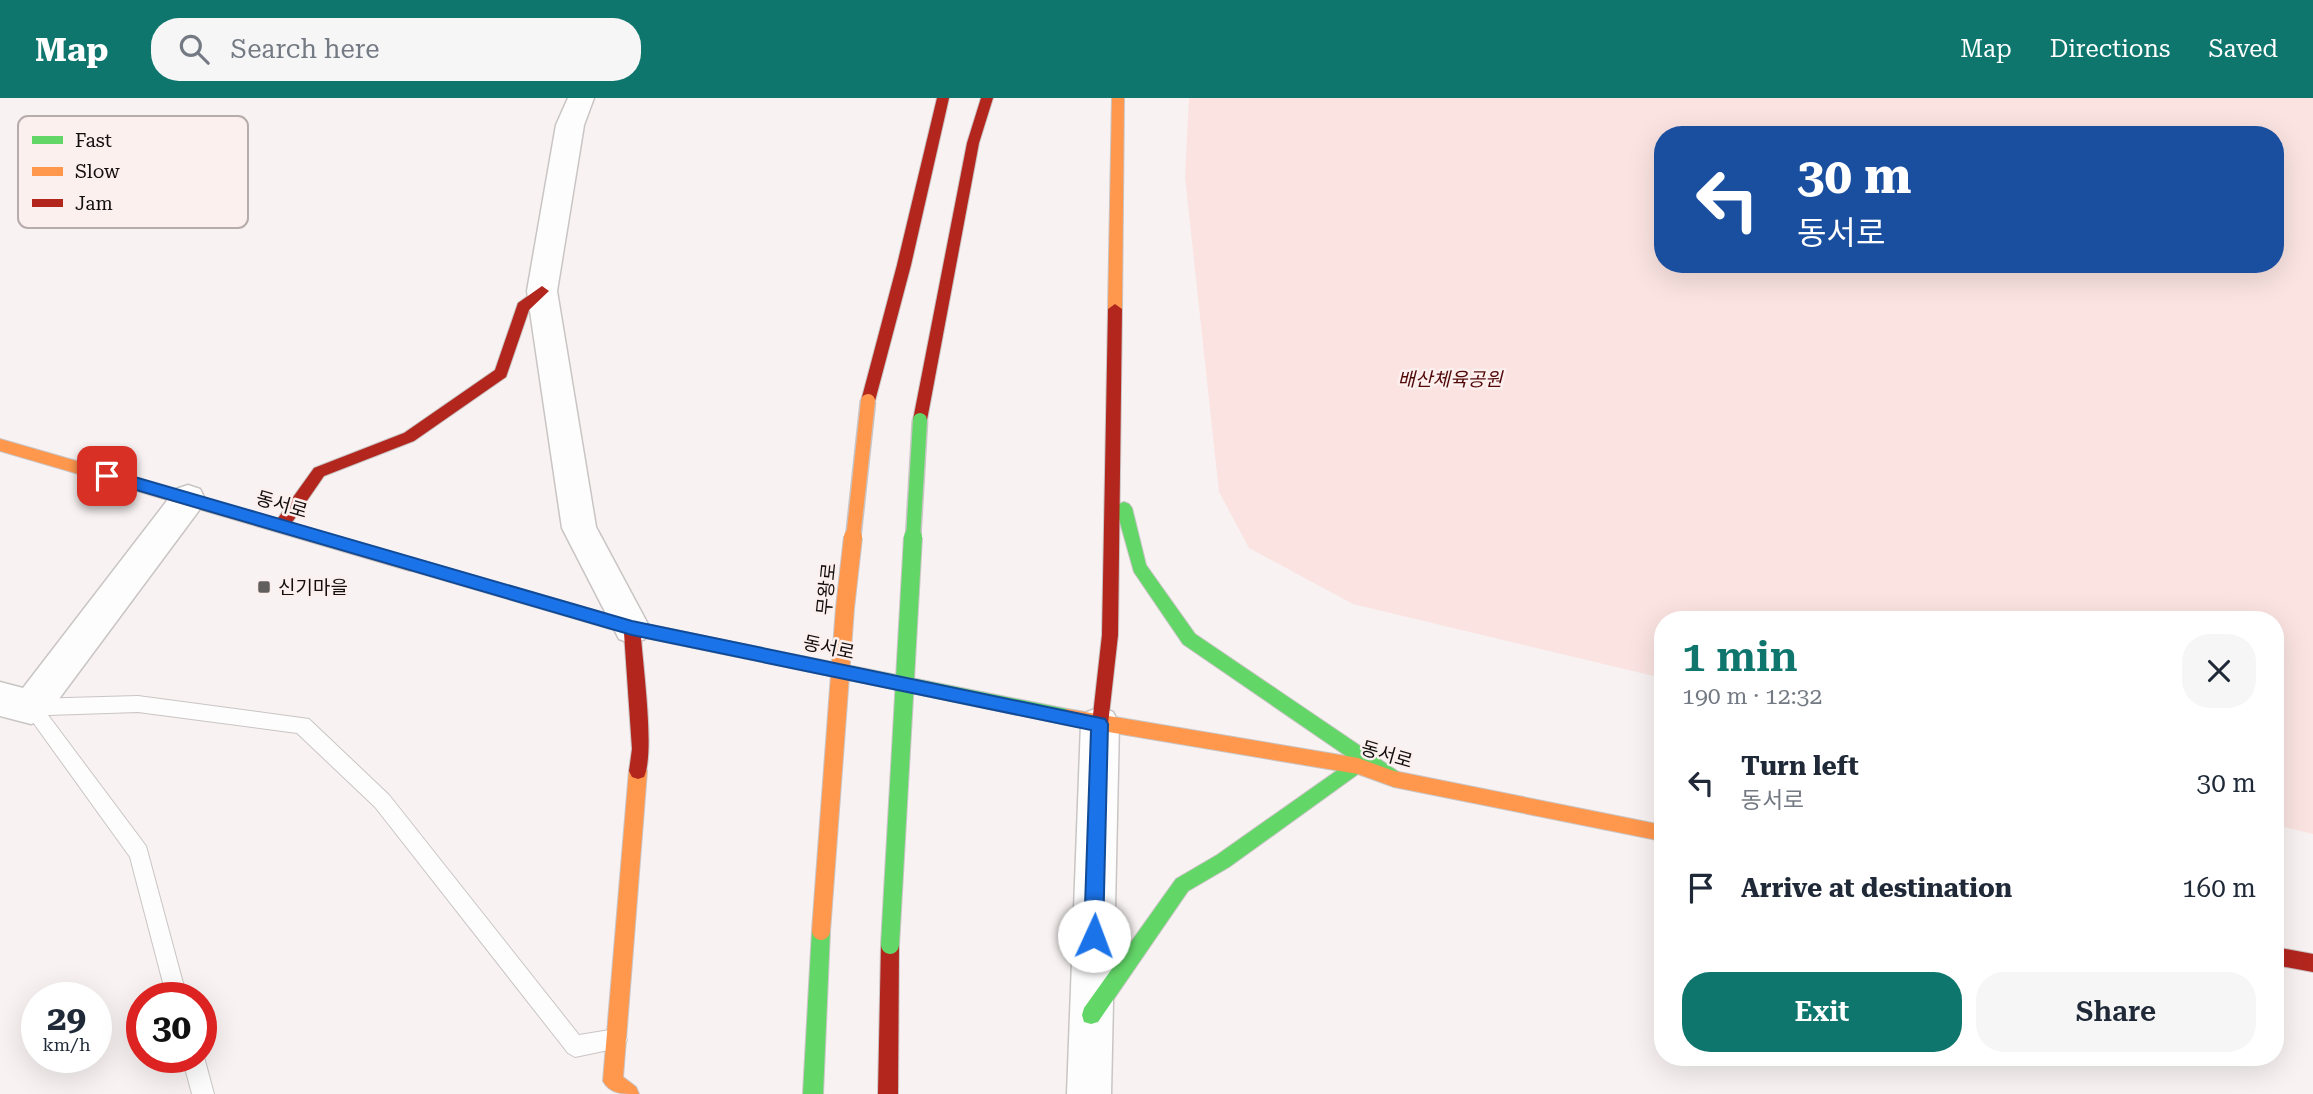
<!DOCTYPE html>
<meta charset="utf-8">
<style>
:root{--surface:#fff;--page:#f6f6f7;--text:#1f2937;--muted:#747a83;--accent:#0f766e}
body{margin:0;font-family:"Roboto Serif","Noto Sans KR",serif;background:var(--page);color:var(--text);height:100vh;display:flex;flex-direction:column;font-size:26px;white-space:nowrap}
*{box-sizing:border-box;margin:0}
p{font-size:23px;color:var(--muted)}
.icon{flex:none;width:38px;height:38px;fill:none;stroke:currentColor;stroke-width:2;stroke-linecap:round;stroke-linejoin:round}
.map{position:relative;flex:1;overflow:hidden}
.drawer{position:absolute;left:1654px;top:513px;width:630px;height:455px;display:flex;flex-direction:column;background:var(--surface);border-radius:28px;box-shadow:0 7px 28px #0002}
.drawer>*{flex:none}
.top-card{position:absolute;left:1654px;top:28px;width:630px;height:147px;border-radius:28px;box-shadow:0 7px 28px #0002;background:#1a4fa0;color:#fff;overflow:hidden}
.speed{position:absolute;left:21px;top:884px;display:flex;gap:14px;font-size:35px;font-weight:700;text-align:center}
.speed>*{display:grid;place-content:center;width:91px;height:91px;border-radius:50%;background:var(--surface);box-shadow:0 7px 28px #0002;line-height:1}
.speed small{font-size:18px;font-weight:400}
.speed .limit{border:10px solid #d22;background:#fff;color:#111}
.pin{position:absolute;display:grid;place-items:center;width:60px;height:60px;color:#fff;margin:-30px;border-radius:14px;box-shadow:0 4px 10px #0006}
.me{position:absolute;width:77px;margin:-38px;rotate:2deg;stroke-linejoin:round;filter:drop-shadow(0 0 5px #0008)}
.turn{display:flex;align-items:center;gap:24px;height:147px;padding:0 28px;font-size:32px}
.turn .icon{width:91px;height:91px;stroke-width:2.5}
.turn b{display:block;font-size:49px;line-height:60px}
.round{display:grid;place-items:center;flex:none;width:74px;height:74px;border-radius:28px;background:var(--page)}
.headline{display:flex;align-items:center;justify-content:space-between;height:119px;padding:0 28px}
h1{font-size:42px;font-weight:600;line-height:52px;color:var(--accent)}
.primary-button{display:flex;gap:14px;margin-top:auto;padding:14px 28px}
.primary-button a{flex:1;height:80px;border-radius:28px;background:var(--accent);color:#fff;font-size:28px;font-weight:600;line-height:80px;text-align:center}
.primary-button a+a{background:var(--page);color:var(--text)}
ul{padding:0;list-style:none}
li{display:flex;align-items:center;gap:21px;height:105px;padding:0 28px}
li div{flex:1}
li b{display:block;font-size:26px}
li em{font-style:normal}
header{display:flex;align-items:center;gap:42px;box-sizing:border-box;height:98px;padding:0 35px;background:var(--accent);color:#fff}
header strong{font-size:33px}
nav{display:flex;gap:38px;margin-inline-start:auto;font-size:24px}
.search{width:490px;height:63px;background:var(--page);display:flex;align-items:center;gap:18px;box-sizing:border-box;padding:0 24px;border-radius:28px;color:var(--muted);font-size:26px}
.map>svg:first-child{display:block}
.green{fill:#fae3e0;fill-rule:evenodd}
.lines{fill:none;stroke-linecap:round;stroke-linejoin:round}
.lane-casing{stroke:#c9c5c4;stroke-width:2}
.street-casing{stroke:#c9c5c4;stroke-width:3}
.fast-casing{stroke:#c9c5c4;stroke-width:2}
.slow-casing{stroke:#c9c5c4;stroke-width:2}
.jam-casing{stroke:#c9c5c4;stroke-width:2}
.lane{fill:#fefdfd;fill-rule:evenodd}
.street{fill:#fefdfd;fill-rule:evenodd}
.fast{fill:#63d668;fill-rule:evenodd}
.slow{fill:#ff974d;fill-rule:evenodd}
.jam{fill:#b3261e;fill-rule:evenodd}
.fast-bridge-far1-casing{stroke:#c9c5c4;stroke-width:17;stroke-linecap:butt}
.fast-bridge-casing{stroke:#c9c5c4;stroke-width:20;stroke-linecap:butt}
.slow-bridge-far1-casing{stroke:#c9c5c4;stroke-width:17;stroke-linecap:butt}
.slow-bridge-casing{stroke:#c9c5c4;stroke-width:20;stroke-linecap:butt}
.fast-bridge-far1{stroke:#63d668;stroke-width:14}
.fast-bridge{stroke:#63d668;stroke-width:18}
.slow-bridge-far1{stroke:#ff974d;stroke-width:14}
.slow-bridge{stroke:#ff974d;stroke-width:18}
.route{fill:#1a73e8;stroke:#114b97;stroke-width:2}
.poi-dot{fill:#635e5e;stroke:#fcf0ee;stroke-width:2.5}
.labels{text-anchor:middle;stroke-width:5;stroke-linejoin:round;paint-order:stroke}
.park-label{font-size:19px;font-style:italic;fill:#520809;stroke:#fcf0ee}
.street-label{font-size:19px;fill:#130f0f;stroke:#fcf0ee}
.poi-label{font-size:19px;fill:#130f0f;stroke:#fcf0ee;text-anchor:start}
.key{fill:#fcf0ee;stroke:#b6acab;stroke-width:2}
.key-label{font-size:19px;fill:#130f0f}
</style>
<header>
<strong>Map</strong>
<div class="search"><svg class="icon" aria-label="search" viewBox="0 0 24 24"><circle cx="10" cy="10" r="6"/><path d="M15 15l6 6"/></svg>Search here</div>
<nav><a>Map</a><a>Directions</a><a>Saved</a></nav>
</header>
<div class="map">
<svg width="2313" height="996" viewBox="0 0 2313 996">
<rect width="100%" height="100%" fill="#f8f2f2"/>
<!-- green -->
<path class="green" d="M1189,0H2313V736L2275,727V522H1662V580L1353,506L1249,450L1219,394L1185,79ZM1662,37H2275V166H1662Z"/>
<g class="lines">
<defs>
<g id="lane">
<path d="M138,598L309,621L389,697L579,937L616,931L623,935L627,942L623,949L575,959L568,955L375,709L297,635L138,614L48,617L146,748L187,900H167L130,759L22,609L24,603L31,601Z"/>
<path d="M201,953L204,959L214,996H192L182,959H201Z"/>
</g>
<g id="street">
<path d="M568,0H594L584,27L557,193L596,429L650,530L645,541L632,546L619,541L562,430L527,193L556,27Z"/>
<path d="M188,387L200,391L205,401L200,411L44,621L31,626L0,618V584L23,590L176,391Z"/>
<path d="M1100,609L1113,614L1119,626L1111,996H1067L1081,626L1087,614Z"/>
</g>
<g id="fast">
<path d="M1124,404L1129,406L1132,410L1146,467L1195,536L1400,675L1403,681L1400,687L1394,689L1365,671L1229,769L1188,793L1098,924L1091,926L1084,924L1082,917L1084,910L1176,781L1217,757L1352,662L1183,546L1134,474L1116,410L1119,406Z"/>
<path d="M762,550L1067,611L1073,614L1075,619L1073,624L1067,627L762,564L756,562L754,557L756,552Z"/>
<path d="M821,824L827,827L830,833L823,996H803L812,833L815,827Z"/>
</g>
<g id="slow">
<path d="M1112,0H1124L1122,211L1115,216L1108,211Z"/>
<path d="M0,341L410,459L415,461L418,466L415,471L410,473L0,353Z"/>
<path d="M1067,611L1358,660L1394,673L1662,727V743L1394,689L1358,676L1067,627L1061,624L1059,619L1061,614Z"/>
<path d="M638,665L644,667L647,673L623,979L636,989L639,996C623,996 610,996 603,983L629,673L632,667Z"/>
</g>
<g id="jam">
<path d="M937,0H949L911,167L875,303L868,309L861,303L897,167Z"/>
<path d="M981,0H993L979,45L927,322L920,328L913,322L967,45Z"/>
<path d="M542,188L549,193L529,212L506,279L414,343L324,378L286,433H276L273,428L276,423L314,370L404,335L495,272L518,205Z"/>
<path d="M1115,206L1122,211L1118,537L1108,626L1106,631L1100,634L1094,631L1092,626L1102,537L1108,211Z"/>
<path d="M410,459L632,523L762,550L768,552L770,557L768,562L762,564L641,539C643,569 655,655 644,679L638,681L632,679L629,673L632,651L624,535L405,471L402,466L405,461Z"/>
<path d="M890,838L896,841L899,847L898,996H878L881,847L884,841Z"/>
<path d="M2275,849L2313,856V874L2275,867Z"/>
</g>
</defs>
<!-- lane casing -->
<use href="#lane" class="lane-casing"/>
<!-- street casing -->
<use href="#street" class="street-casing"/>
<!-- fast casing -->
<use href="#fast" class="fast-casing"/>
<!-- slow casing -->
<use href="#slow" class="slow-casing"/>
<!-- jam casing -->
<use href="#jam" class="jam-casing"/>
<!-- lane -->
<use href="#lane" class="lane"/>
<!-- street -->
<use href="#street" class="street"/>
<!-- fast -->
<use href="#fast" class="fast"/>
<!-- slow -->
<use href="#slow" class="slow"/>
<!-- jam -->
<use href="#jam" class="jam"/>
<defs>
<path id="fast-bridge-far1" d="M913,441L920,322"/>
<path id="fast-bridge" d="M890,847L913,439"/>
<path id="slow-bridge-far1" d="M853,441L868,303"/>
<path id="slow-bridge" d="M821,833L845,510L853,439"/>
</defs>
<!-- fast-bridge-far1 casing -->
<use href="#fast-bridge-far1" class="fast-bridge-far1-casing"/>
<!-- fast-bridge casing -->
<use href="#fast-bridge" class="fast-bridge-casing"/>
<!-- slow-bridge-far1 casing -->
<use href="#slow-bridge-far1" class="slow-bridge-far1-casing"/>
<!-- slow-bridge casing -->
<use href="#slow-bridge" class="slow-bridge-casing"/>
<!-- fast-bridge-far1 -->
<use href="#fast-bridge-far1" class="fast-bridge-far1"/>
<!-- fast-bridge -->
<use href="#fast-bridge" class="fast-bridge"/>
<!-- slow-bridge-far1 -->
<use href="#slow-bridge-far1" class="slow-bridge-far1"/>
<!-- slow-bridge -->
<use href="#slow-bridge" class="slow-bridge"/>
</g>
<!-- route -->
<path class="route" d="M107,371L632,523L1105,621L1108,626L1103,838L1100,844L1094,847L1087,844L1084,838L1091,632L632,537L102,382L100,378L102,373Z"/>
<!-- markers -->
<rect class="poi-dot" x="257" y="482" width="14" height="14" rx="3.5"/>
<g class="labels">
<!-- park labels -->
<g class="park-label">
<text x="1450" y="288">배산체육공원</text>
</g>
<!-- street labels -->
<g class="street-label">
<text transform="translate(282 406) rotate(16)" y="7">동서로</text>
<text transform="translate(826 491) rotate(-84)" y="7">무왕로</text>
<text transform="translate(829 549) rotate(12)" y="7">동서로</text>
<text transform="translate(1387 656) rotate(16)" y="7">동서로</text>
</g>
<!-- poi labels -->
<g class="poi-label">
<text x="278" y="496">신기마을</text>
</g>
</g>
<!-- legend -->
<rect x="18" y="18" width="230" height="112" rx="10" class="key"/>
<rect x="32" y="38" width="31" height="8" fill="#63d668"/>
<rect x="32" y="69" width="31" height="9" fill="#ff974d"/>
<rect x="32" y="101" width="31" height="8" fill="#b3261e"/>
<g class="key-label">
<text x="75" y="49">Fast</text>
<text x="75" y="80">Slow</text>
<text x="75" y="112">Jam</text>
</g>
</svg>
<div class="speed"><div>29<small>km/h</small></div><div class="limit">30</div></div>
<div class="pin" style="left:107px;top:378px;background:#d93025"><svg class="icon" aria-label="arrive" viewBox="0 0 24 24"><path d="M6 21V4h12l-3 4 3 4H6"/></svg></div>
<svg class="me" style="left:1094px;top:838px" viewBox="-20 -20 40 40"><circle r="19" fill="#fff"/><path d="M0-13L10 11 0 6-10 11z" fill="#1a73e8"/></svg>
<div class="top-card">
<div class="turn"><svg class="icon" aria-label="left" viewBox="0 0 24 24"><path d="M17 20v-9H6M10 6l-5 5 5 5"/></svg><div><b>30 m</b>동서로</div></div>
</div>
<section class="drawer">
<div class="headline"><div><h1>1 min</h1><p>190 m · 12:32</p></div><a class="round"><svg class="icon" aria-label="close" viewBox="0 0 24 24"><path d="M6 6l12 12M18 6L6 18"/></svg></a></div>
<ul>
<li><svg class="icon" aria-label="left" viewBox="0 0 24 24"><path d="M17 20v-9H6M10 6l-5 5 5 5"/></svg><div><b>Turn left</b><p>동서로</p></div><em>30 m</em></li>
<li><svg class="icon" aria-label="arrive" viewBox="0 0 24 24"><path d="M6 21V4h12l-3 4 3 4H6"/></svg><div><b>Arrive at destination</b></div><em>160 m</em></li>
</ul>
<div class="primary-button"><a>Exit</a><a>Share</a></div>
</section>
</div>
